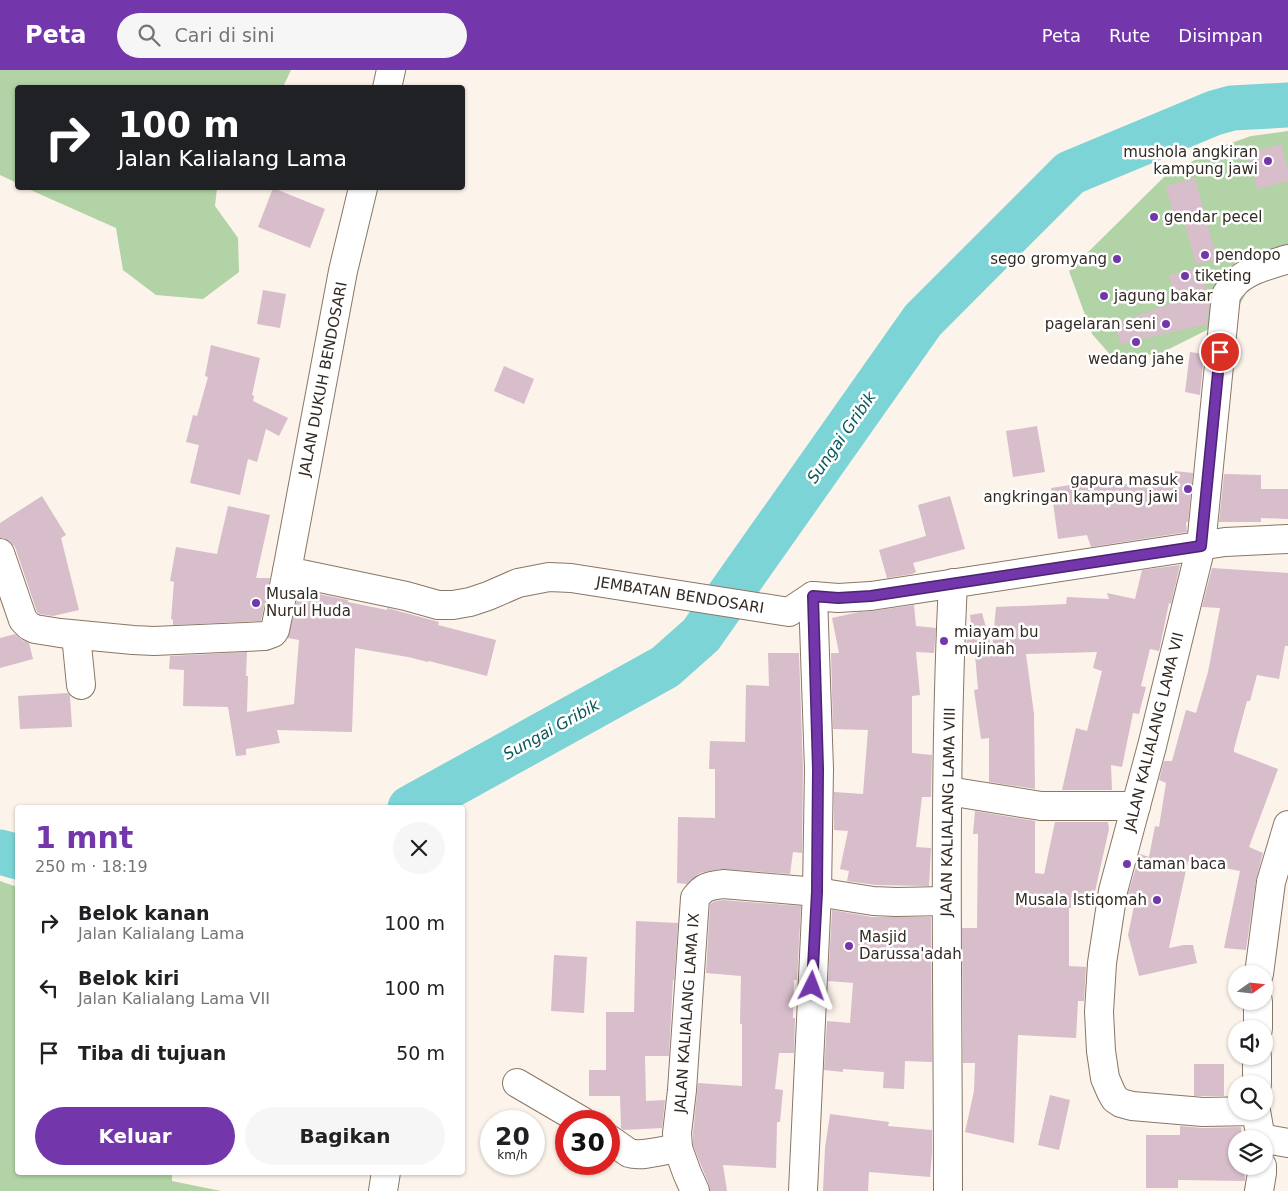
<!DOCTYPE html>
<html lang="id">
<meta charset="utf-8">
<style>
:root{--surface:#fff;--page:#f6f6f6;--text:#202124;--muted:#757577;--accent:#7336ab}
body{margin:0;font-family:"DejaVu Sans",sans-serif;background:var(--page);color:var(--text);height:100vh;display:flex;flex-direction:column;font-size:19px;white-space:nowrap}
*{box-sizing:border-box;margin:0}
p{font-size:16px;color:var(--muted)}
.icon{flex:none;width:28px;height:28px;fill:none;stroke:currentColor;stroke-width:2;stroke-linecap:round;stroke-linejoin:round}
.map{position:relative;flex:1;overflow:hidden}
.panel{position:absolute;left:15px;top:735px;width:450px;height:370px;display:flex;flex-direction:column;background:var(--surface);border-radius:5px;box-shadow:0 1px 4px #0004}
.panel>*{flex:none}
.top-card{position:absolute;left:15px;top:15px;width:450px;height:105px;border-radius:5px;box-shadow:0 1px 4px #0004;background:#202124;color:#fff;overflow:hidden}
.needle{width:32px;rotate:75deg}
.fabs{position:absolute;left:1228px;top:895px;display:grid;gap:10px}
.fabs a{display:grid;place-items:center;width:45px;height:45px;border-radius:50%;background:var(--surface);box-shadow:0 1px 4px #0004;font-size:25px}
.speed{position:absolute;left:480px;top:1040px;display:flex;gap:10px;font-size:25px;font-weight:700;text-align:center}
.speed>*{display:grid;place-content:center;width:65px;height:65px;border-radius:50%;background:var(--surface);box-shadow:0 1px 4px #0004;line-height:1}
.speed small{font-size:12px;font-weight:400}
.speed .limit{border:8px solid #d22;background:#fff;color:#111}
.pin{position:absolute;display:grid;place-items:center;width:42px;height:42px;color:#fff;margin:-21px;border:2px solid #fff;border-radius:50%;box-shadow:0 1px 5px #0007}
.me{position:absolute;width:55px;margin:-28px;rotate:3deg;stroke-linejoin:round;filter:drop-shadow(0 0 4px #0008)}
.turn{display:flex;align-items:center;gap:18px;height:105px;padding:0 20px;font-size:22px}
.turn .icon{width:65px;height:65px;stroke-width:2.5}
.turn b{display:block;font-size:35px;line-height:42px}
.round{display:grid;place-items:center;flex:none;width:52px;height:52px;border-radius:26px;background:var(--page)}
.head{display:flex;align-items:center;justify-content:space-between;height:85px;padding:0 20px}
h1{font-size:30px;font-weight:700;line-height:38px;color:var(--accent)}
.button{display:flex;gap:10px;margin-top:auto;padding:10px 20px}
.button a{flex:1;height:58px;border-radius:30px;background:var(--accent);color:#fff;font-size:20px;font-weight:700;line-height:58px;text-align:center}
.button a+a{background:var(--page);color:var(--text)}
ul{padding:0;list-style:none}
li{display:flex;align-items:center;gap:15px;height:65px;padding:0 20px}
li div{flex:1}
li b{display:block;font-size:19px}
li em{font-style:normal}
header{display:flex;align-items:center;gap:30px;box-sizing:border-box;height:70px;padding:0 25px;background:var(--accent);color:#fff}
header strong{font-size:24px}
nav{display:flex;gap:28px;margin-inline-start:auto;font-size:18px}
.search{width:350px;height:45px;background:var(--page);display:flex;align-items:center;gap:12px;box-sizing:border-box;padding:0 18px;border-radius:28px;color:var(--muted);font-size:19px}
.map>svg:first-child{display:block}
.green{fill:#b1d3a5}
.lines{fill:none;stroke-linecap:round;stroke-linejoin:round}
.river{stroke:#7cd4d6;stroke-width:45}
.building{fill:#d8bdcb}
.street-casing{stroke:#897765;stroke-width:30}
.street{stroke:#fff;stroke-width:28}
.route-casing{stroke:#4b236f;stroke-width:12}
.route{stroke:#7336ab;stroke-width:9}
.poi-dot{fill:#7336ab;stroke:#fff;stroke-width:2}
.labels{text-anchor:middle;stroke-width:5;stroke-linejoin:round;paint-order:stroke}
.poi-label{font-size:15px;fill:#322a23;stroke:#fff;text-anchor:start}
.street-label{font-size:15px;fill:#322a23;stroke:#fff}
.water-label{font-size:16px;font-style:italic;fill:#08585a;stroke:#fff}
</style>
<header>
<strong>Peta</strong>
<div class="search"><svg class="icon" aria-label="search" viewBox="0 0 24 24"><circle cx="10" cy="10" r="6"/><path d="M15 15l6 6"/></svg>Cari di sini</div>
<nav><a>Peta</a><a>Rute</a><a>Disimpan</a></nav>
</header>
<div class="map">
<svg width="1288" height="1121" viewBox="0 0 1288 1121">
<rect width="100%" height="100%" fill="#fcf3eb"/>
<!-- green -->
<g class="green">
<path d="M0,0H291L283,17L18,18L17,113L0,105Z"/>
<path d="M1288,61V205L1254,209L1233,247L1161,283L1115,290L1092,264L1069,201L1166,105L1220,77L1251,66Z"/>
<path d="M26,118H217L215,136L238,168L239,202L203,229L156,225L123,200L116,158Z"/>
<path d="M0,811L17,817L18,1102L172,1103V1111L221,1121H0Z"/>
</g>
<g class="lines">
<!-- river -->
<g class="river">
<path d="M410,738L665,597L701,565L923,250L1070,103L1214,43L1232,38L1288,35"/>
<path d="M0,782L18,787"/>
</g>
</g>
<!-- building -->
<g class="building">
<path d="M1281,74L1288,99V111L1257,119L1248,83Z"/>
<path d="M1195,108L1217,189L1196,195L1184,150L1175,151L1166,116Z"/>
<path d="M273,118L325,139L310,178L258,157Z"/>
<path d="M1199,198L1210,231L1207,254L1121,274L1114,254L1176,232L1169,205Z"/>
<path d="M263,220L286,224L280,258L257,254Z"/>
<path d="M211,275L260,288L252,325L254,326L253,331L288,348L279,366L266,359L257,392L248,389L240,425L190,413L199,375L186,372L193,345L197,346L208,307L205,306Z"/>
<path d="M1190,282L1204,284L1200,325L1185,322Z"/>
<path d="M504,296L534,309L524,334L494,321Z"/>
<path d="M1037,356L1045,402L1013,407L1006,361Z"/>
<path d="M1175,401L1193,403L1188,452H1186L1187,462L1091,477L1087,465L1058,469L1051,418L1089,412L1173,417Z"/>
<path d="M1224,404L1261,405V419H1288V449L1261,448V452H1219Z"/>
<path d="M42,426L66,465L61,468L79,540L53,546L40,544L37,542L15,477L10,471L3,468H0V453Z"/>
<path d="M950,426L965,479L913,493L916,502L912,504L887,508L879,480L926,466L918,435Z"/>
<path d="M228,436L270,445L256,508H270L261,551L173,555V550L171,549L174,512L170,511L176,477L217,484Z"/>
<path d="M1180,495L1171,534L1169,533L1159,581L1150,579L1141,616L1146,617L1139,644L1133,643L1122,697L1111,695L1112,720H1062L1076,658L1087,661L1102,601L1093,598L1097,582L1026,584L1034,644L1035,719L989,712V668L981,669L974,620L978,619L975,585H966L967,561L972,562L970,545L982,543L992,579L996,537L1066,534L1067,527L1109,529L1107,523L1135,529L1142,500Z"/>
<path d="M1212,498L1288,503V576H1285L1279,609L1257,605L1250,631H1247L1234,679V682L1278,699L1249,777L1263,783L1256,810L1246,880L1224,878L1240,801L1188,791L1169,878L1184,875H1193L1197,893L1139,906L1128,865L1136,826H1128V824L1140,784L1149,787L1155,756L1159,757L1166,713L1159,710L1164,691H1172L1186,640L1196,643L1208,602L1220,538L1202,537Z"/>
<path d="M299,520L348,530V532L387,540V538L439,552L438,555L496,570L487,606L429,591L428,592L408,587L355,578L352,662L277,660L280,673L246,679V685L236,686L228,637L183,636L184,600L169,599L170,586L247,582L246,606H248L247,642L294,634L299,570L288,568Z"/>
<path d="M914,535L916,556L936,558L934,583L916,582L920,625L912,626V683L932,685L931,727H922L916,777L931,778L929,816L875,815L847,811L849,801L840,799L848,761L834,760V722L863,724L868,660L833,659L831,583H839L832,548L859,542L873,541Z"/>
<path d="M15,564L22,570L29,573L33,589L0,598V568Z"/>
<path d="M768,583H799L803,699L802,783L793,782L790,804L721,799L700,803L687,814L677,813L678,747L715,748V699H709L710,671L745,672L746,615L769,616Z"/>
<path d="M68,623L70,626L72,657L20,659L18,626Z"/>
<path d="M975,741L1035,751V803L1044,804L1055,752H1108L1109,759L1094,826L1071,827V838H1069V896L1086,897L1084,931H1078L1076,968L1018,965L1014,1073L965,1062L974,1021L975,993H963L962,858H977L978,764H973Z"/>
<path d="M723,830L801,836L797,910H794L793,948H795L794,983H779L775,1019L783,1020L780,1052H777L776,1098L723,1095L727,1121H710L709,1115L693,1075V1063L698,1013L742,1016V954H740L741,906L706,903L710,834L715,831Z"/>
<path d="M832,840L872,847H931L932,992L905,991L904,1019L883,1018L884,1002L843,999V1002L824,1000L827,951L850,953L853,913L828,911Z"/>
<path d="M636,851L678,853L674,910H673L669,986H645L646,1031L665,1030L662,1058L623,1060L621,1058L620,1026H589V1000H606V942H634Z"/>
<path d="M554,885L587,887L584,943L551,941Z"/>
<rect x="1194" y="994" width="30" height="32"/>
<path d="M1050,1025L1070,1030L1059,1080L1038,1075Z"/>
<path d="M830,1044L889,1052L888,1056L932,1060V1084L930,1107L869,1102L868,1121H823L825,1078Z"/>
<path d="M1180,1056L1203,1058L1241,1057L1242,1069H1236V1096H1244L1245,1111L1178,1110V1118H1146V1065H1180Z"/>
</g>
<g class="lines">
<defs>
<g id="street">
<path d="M387,18L391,0"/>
<path d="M363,118L343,201L287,501L406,526L438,535H453L470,532L488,526L518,513L549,507L571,508L789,542L813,526L838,528L871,526L1225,472L1288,469"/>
<path d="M0,483L23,550L29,556L35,559L60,563L133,570L154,571L265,566L273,563L275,560L287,501"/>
<path d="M76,565L81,615"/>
<path d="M948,721L1041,736H1136"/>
<path d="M1259,904L1271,812L1288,755"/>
<path d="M1258,931V959"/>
<path d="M517,1013L582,1051"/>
<path d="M1257,1014V986"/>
<path d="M1261,1068L1288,1073"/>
<path d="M609,1069L629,1083C642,1087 664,1080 678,1078"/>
<path d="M1261,1069L1256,1041L1203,1042L1132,1036L1121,1033L1115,1029L1111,1022L1105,1008L1101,981L1099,942L1102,893L1113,821L1152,676L1201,476L1226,225C1229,220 1232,216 1236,212C1250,199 1270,195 1288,189"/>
<path d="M383,1121L386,1102"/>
<path d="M695,1121L687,1103L678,1078L677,1063L682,1020L695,828C704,816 709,816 723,814L817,822L873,831L896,832L946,831"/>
<path d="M803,1121L817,822L819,699L813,526"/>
<path d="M948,1121C948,918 943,715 953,513"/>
<path d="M1259,1121L1262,1103V1096"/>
</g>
</defs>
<!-- street casing -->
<use href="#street" class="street-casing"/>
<!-- street -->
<use href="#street" class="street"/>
</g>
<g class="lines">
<defs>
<path id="route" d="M812,916L817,822L818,699L813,526L838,528L871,526L1201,476L1220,282"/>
</defs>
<!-- route casing -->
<use href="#route" class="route-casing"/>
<!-- route -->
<use href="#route" class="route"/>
</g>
<!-- markers -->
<g class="poi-dot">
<circle cx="1268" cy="91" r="5"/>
<circle cx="1154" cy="147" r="5"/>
<circle cx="1205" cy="185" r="5"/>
<circle cx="1117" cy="189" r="5"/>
<circle cx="1185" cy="206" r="5"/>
<circle cx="1104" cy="226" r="5"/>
<circle cx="1166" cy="254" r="5"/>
<circle cx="1136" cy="272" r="5"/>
<circle cx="1188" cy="419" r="5"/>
<circle cx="256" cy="533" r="5"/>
<circle cx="944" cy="571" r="5"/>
<circle cx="1127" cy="794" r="5"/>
<circle cx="1157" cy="830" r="5"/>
<circle cx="849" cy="876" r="5"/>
</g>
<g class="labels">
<!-- poi labels -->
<g class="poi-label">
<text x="1258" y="87" text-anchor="end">mushola angkiran<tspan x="1258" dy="17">kampung jawi</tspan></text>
<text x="1164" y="152">gendar pecel</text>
<text x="1215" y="190">pendopo</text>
<text x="1107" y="194" text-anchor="end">sego gromyang</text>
<text x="1195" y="211">tiketing</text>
<text x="1114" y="231">jagung bakar</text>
<text x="1156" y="259" text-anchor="end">pagelaran seni</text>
<text x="1136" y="294" text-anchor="middle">wedang jahe</text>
<text x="1178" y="415" text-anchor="end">gapura masuk<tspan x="1178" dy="17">angkringan kampung jawi</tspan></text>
<text x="266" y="529">Musala<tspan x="266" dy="17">Nurul Huda</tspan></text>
<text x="954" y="567">miayam bu<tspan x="954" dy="17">mujinah</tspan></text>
<text x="1137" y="799">taman baca</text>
<text x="1147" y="835" text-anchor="end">Musala Istiqomah</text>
<text x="859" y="872">Masjid<tspan x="859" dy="17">Darussa'adah</tspan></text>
</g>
<!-- street labels -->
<g class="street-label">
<text transform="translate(323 309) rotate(-79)" y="5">JALAN DUKUH BENDOSARI</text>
<text transform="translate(680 525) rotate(9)" y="5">JEMBATAN BENDOSARI</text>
<text transform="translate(1154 662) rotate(-76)" y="5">JALAN KALIALANG LAMA VII</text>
<text transform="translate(948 742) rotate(-89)" y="5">JALAN KALIALANG LAMA VIII</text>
<text transform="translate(687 943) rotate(-86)" y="5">JALAN KALIALANG LAMA IX</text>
</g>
<!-- water labels -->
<g class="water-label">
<text transform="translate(841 367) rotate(-55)" y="6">Sungai Gribik</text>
<text transform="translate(551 659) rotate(-29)" y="6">Sungai Gribik</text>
</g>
</g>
</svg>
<div class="fabs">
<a><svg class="needle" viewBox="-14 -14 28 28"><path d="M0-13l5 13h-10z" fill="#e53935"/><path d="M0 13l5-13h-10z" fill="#757577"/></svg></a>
<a><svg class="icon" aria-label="sound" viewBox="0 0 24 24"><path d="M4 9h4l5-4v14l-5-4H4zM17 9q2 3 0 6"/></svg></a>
<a><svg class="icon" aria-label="search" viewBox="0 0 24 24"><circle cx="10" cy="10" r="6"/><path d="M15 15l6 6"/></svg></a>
<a><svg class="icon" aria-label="layers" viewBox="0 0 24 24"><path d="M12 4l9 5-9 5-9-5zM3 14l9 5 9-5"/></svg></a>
</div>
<div class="speed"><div>20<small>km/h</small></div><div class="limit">30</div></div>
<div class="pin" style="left:1220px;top:282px;background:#d93025"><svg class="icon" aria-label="arrive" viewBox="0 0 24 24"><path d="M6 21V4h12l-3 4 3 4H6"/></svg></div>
<svg class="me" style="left:812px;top:916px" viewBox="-20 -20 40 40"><path d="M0-17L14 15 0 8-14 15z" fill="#7336ab" stroke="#fff" stroke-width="4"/></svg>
<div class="top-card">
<div class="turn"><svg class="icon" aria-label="right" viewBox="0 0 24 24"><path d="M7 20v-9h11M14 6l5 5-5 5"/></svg><div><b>100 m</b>Jalan Kalialang Lama</div></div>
</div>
<section class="panel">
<div class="head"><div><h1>1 mnt</h1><p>250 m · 18:19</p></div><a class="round"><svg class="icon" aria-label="close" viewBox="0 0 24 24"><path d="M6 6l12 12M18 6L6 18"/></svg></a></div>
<ul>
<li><svg class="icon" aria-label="right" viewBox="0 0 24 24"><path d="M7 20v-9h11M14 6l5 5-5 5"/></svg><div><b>Belok kanan</b><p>Jalan Kalialang Lama</p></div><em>100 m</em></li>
<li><svg class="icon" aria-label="left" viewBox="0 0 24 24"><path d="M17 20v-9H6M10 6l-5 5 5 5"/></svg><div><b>Belok kiri</b><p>Jalan Kalialang Lama VII</p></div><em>100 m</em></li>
<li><svg class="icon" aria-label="arrive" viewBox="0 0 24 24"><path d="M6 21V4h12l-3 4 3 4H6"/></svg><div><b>Tiba di tujuan</b></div><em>50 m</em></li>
</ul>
<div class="button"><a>Keluar</a><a>Bagikan</a></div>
</section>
</div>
